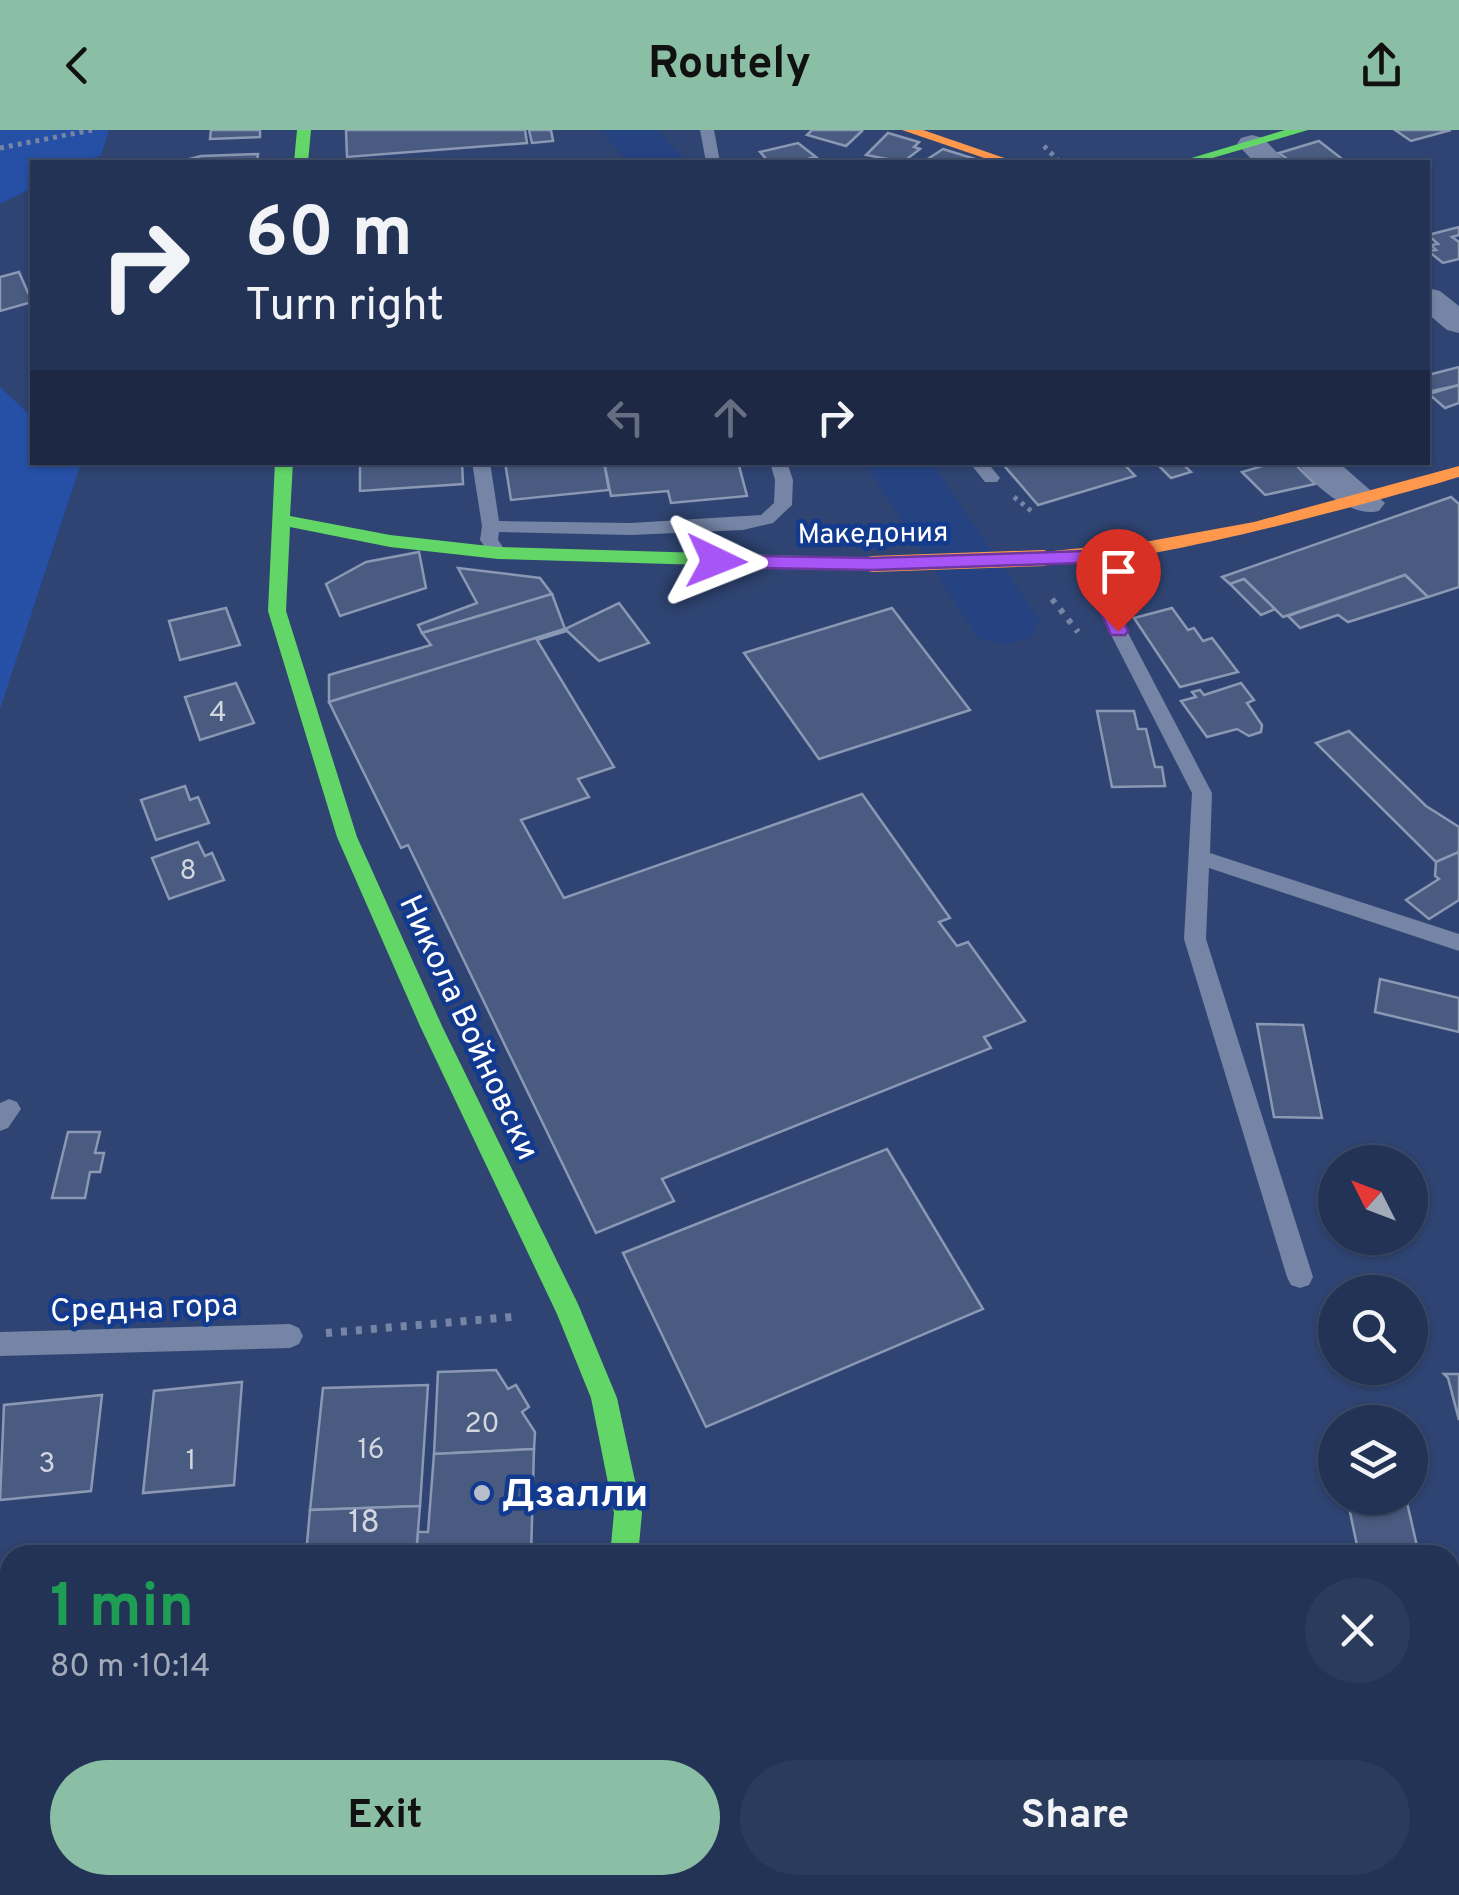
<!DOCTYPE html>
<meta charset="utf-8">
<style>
:root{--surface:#233356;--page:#2b3b5c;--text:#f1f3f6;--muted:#a3aab9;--line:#404e6c;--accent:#8abfa5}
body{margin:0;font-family:Overpass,sans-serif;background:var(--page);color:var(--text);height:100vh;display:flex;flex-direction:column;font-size:38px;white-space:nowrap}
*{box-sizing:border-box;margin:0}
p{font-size:32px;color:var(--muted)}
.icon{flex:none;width:55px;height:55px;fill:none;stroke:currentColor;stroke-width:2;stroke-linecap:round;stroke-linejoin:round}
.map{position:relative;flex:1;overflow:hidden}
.sheet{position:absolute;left:0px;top:1415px;width:1460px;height:350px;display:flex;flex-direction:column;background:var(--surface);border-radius:30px 30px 0 0;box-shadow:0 2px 8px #0004,0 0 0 2px var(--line)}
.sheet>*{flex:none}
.banner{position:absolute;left:30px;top:30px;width:1400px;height:305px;border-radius:0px;box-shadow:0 2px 8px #0004,0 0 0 2px var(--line);background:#233356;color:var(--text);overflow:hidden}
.needle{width:65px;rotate:312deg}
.buttons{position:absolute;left:1318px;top:1015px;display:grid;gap:20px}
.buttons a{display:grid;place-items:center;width:110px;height:110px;border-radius:50%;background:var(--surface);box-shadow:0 2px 8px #0004,0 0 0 2px var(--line);font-size:50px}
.pin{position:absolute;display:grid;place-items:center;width:85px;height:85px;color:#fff;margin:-102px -42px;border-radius:50% 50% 50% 0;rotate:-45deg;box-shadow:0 0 10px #0007}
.pin .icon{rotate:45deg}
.me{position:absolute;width:110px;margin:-55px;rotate:92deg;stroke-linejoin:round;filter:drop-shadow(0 0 8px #0008)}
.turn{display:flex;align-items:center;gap:35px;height:210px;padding:0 50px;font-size:45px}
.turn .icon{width:130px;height:130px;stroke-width:2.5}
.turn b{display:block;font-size:70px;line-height:85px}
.lanes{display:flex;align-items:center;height:95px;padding:0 50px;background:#0003;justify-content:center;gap:50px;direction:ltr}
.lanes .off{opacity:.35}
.round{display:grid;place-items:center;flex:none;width:105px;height:105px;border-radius:52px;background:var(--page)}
.overview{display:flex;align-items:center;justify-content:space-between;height:170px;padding:0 50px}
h1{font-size:60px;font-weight:700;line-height:75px;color:#1e9e55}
.action{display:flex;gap:20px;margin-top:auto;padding:20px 50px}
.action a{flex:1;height:115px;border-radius:60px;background:var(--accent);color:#111;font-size:40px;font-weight:700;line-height:115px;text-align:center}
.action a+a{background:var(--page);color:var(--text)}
header{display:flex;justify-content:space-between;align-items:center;height:130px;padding:0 50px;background:var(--accent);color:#111;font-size:45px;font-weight:700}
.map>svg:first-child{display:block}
.green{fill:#2550a6}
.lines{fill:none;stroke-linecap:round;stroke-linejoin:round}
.river{fill:#254281;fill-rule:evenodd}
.building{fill:#495b80;stroke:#8b98b4;stroke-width:2.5}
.path-far2{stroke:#7685a6;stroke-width:5;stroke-dasharray:4 5;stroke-linecap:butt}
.path-far1{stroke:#7685a6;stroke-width:6;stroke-dasharray:5 8;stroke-linecap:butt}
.path{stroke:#7685a6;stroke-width:8;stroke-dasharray:6 9;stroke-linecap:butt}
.lane{fill:#7685a6;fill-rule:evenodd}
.street{fill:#7685a6;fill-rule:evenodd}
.fast{fill:#63d668;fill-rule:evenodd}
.slow{fill:#ff974d;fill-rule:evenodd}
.slow-bridge{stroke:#ff974d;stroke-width:16}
.route{fill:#a855f7;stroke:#6d37a1;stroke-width:2.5}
.poi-dot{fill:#b6bece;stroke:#123a8f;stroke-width:4}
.labels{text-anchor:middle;stroke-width:9;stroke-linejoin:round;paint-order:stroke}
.far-street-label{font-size:28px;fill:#fff;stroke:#123a8f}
.number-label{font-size:28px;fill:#d2d6df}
.street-label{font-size:32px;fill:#fff;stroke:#123a8f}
.near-number-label{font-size:32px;fill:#d2d6df}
.near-poi-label{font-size:38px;font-weight:bold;fill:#fff;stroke:#123a8f;text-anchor:start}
</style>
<header><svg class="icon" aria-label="back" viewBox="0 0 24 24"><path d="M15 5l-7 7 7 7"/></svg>Routely<svg class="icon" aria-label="share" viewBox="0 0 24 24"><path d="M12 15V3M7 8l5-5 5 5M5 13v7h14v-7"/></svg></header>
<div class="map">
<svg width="1459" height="1765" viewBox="0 0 1459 1765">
<rect width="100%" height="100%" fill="#2f4472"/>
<!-- green -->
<g class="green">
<path d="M0,0H109L101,25L85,32H32V58L0,74Z"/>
<path d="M0,257L32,287V332L81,333L0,579Z"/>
</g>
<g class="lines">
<!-- river -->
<g class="river">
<path d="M600,0H658L686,32H628Z"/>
<path d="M864,332H931L1040,491L1030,508L1004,515L978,508Z"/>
</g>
</g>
<!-- building -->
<g class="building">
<path d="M211,0H260V7L210,9Z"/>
<path d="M346,0H525L527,13L347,27Z"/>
<path d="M529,0H551L553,11L532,13Z"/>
<path d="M812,0H860L862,1L846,16L807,5Z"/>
<path d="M1395,0H1451L1411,11Z"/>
<path d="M888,3L919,12L914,17L920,19L903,32L866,25Z"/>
<path d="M1319,11L1346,32H1291L1279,23Z"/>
<path d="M798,13L816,27L811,28L815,31L769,32L760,22Z"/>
<path d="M943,19L975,29L971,32H923Z"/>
<path d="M258,24L257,32H178L201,26Z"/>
<path d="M1459,97V105L1452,107L1459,112V129L1443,133L1428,121L1436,120L1431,115L1438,114L1428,105Z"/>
<path d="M19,142L32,172L0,181V147Z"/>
<path d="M1459,237V255L1428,262V245Z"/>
<path d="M1459,255V273L1445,278L1429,264Z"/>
<path d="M360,332H462L463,354L360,361Z"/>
<path d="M505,332H604L609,360L511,370Z"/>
<path d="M604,332H738L747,366L671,373L668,361L611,366Z"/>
<path d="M1001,332H1122L1135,346L1038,375Z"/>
<path d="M1155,332H1181L1191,342L1171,348Z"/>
<path d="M1276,332H1293L1315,354L1265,365L1242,342Z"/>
<path d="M1451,367L1459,374V457L1428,467L1405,445L1283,487L1244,449L1230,454L1222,447Z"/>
<path d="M419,422L426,458L340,486L326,454L366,432Z"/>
<path d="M458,438L540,448L552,464L422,503L418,495L477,473Z"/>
<path d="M1405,445L1428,467L1348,492L1338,485L1300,498L1288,486Z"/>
<path d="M1244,449L1275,479L1261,485L1230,454Z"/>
<path d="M552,464L565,499L329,572V545L431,515L422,503Z"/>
<path d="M619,473L649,513L599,531L565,499Z"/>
<path d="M226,478L240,515L180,530L169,491Z"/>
<path d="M892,478L970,580L819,629L744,523Z"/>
<path d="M1172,478L1188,500L1194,498L1203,511L1212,508L1238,542L1180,557L1134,488Z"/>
<path d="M565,499L567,501L537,510L614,637L578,649L589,667L521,690L564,768L862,664L950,788L939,792L957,816L968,812L1025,891L984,907L991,918L662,1049L674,1071L596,1103L408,715L401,718L329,572Z"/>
<path d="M236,553L254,593L200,610L185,567Z"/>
<path d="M1241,553L1254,570L1247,573L1262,595L1261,602L1249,606L1237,599L1207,607L1181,571L1196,567L1192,562L1200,560L1204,565Z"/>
<path d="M1097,581H1134L1138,599H1146L1155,637H1162L1165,656L1112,657Z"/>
<path d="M1349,601L1426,676L1459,697V722L1436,732L1316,613Z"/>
<path d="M185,656L190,670L198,667L209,693L156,710L141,670Z"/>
<path d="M198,712L205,726L212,723L224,750L169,769L152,728Z"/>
<path d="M1459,722V770L1429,789L1406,770L1439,749L1435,746L1436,732Z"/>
<path d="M1380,849L1459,868V902L1375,882Z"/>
<path d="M1257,894L1303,895L1322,988L1274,987Z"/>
<path d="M68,1002H100L95,1023H104L100,1042H90L85,1068H52Z"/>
<path d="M887,1019L983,1179L706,1297L623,1123Z"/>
<path d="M496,1240L508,1259L516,1255L529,1277L522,1282L535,1302L534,1319L434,1324L438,1242Z"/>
<path d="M1444,1244H1459V1290L1448,1248Z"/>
<path d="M242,1252L234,1355L143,1363L154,1261Z"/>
<path d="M428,1255L420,1376L310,1380L323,1258Z"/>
<path d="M102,1265L91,1361L0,1370L4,1275Z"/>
<path d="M534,1319L531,1425H416L418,1402H428L434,1324Z"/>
<path d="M1347,1368H1406L1419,1425H1359Z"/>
<path d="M420,1376L416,1425H306L310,1380Z"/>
<path d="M1450,1555L1459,1593V1689H1450Z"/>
<path d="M10,1634V1697L0,1698V1635Z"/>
<rect x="1450" y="1689" width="9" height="65"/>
<path d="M181,1755H294L293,1765H180Z"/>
<path d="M336,1755H504L503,1765H334Z"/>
</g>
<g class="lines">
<!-- path-far2 -->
<g class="path-far2">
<path d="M1044,16L1060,32"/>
<path d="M0,18L92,0"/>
<path d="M1014,367L1035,384"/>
</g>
<!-- path-far1 -->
<path class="path-far1" d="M1052,469L1078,502"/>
<!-- path -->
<path class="path" d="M326,1203L512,1187"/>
<!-- lane -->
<g class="lane">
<path d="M700,0H714L720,32H706Z"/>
<path d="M472,332H490L499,391L631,393L761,385L774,373L775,350L770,332H787L793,350L792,375L773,393L743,400L631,405L499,402L498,410L507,423L498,429L492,427L480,410L482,396Z"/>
<path d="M969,332H987L1000,348L997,352H985Z"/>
<path d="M1086,421L1095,427L1127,501L1212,663L1210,723L1459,804V821L1209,738L1206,809L1313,1147L1309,1155L1300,1158L1291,1155L1287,1147L1184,809L1192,663L1109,501L1077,427Z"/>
<path d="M9,969L17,972L21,979L8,998L0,1001V973Z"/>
<path d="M290,1194L299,1198L303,1206L299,1214L290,1218L0,1226V1202Z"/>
</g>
<!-- street -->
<g class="street">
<path d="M1252,5L1263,8L1286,32H1254L1237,14L1241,8Z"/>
<path d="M1428,158L1440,161L1459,176V203L1447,200L1428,184Z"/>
<path d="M1297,332H1338L1385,373L1379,381C1351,388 1313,356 1297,332Z"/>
</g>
<!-- fast -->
<g class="fast">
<path d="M297,0H311L308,32H294Z"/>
<path d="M1285,0H1308L1199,32H1178Z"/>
<path d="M275,332H293L290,386L390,405L498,417L872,428L881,434L872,440L498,429L390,417L290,397L286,481L357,707L442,896L578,1174L617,1268L642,1383L638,1425H610L614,1383L591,1268L557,1184L420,896L337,707L268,481Z"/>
<path d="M593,1755H623V1765H591Z"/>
</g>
<!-- slow -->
<g class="slow">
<path d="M902,0H923L1016,32H996Z"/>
<path d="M1459,336V347C1403,364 1068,458 1034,428L1043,422L1150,411L1254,392Z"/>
</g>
<!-- slow-bridge -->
<path class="slow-bridge" d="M872,434L1043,428"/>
</g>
<!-- route -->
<path class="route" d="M1086,421L1095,426L1128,501L1125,505H1111L1079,433L872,440L716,437L706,431L716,425L872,428Z"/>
<!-- markers -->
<circle class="poi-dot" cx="482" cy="1363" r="10"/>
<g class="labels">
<!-- far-street labels -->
<g class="far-street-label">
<text transform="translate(873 402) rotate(-1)" y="10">Македония</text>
</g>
<!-- number labels -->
<g class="number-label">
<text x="218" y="591">4</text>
<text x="188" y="749">8</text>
<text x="482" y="1302">20</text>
<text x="371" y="1328">16</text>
<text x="191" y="1339">1</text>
<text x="47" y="1342">3</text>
</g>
<!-- street labels -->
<g class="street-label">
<text transform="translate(470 897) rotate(65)" y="11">Никола Войновски</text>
<text transform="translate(144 1177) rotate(-2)" y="11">Средна гора</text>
</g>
<!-- near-number labels -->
<g class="near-number-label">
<text x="364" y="1402">18</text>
</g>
<!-- near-poi labels -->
<g class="near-poi-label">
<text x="502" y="1376">Дзалли</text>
</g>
</g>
</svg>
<div class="buttons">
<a><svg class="needle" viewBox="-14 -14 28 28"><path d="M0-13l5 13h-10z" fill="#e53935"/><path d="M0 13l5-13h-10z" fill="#a3aab9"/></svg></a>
<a><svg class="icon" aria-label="search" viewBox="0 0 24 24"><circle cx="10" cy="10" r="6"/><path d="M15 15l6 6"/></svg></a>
<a><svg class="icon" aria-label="layers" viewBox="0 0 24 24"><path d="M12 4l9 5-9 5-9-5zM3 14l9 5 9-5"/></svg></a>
</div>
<div class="pin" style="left:1118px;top:501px;background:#d93025"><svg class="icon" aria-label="arrive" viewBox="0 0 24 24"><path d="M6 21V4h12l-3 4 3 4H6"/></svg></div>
<svg class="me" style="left:716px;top:431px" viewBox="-20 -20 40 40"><path d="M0-17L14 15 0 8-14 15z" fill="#a855f7" stroke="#fff" stroke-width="4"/></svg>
<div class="banner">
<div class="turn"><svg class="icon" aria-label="right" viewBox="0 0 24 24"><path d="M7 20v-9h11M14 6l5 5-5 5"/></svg><div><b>60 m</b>Turn right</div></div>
<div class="lanes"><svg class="icon off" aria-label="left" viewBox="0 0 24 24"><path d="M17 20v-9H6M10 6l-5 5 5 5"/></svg><svg class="icon off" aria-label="ahead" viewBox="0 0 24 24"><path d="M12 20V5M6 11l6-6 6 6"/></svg><svg class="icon" aria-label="right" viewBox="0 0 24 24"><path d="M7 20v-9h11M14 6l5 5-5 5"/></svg></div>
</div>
<section class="sheet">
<div class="overview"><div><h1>1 min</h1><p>80 m · 10:14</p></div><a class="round"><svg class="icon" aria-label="close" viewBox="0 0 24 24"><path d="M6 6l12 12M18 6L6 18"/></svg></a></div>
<div class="action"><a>Exit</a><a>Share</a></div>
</section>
</div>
